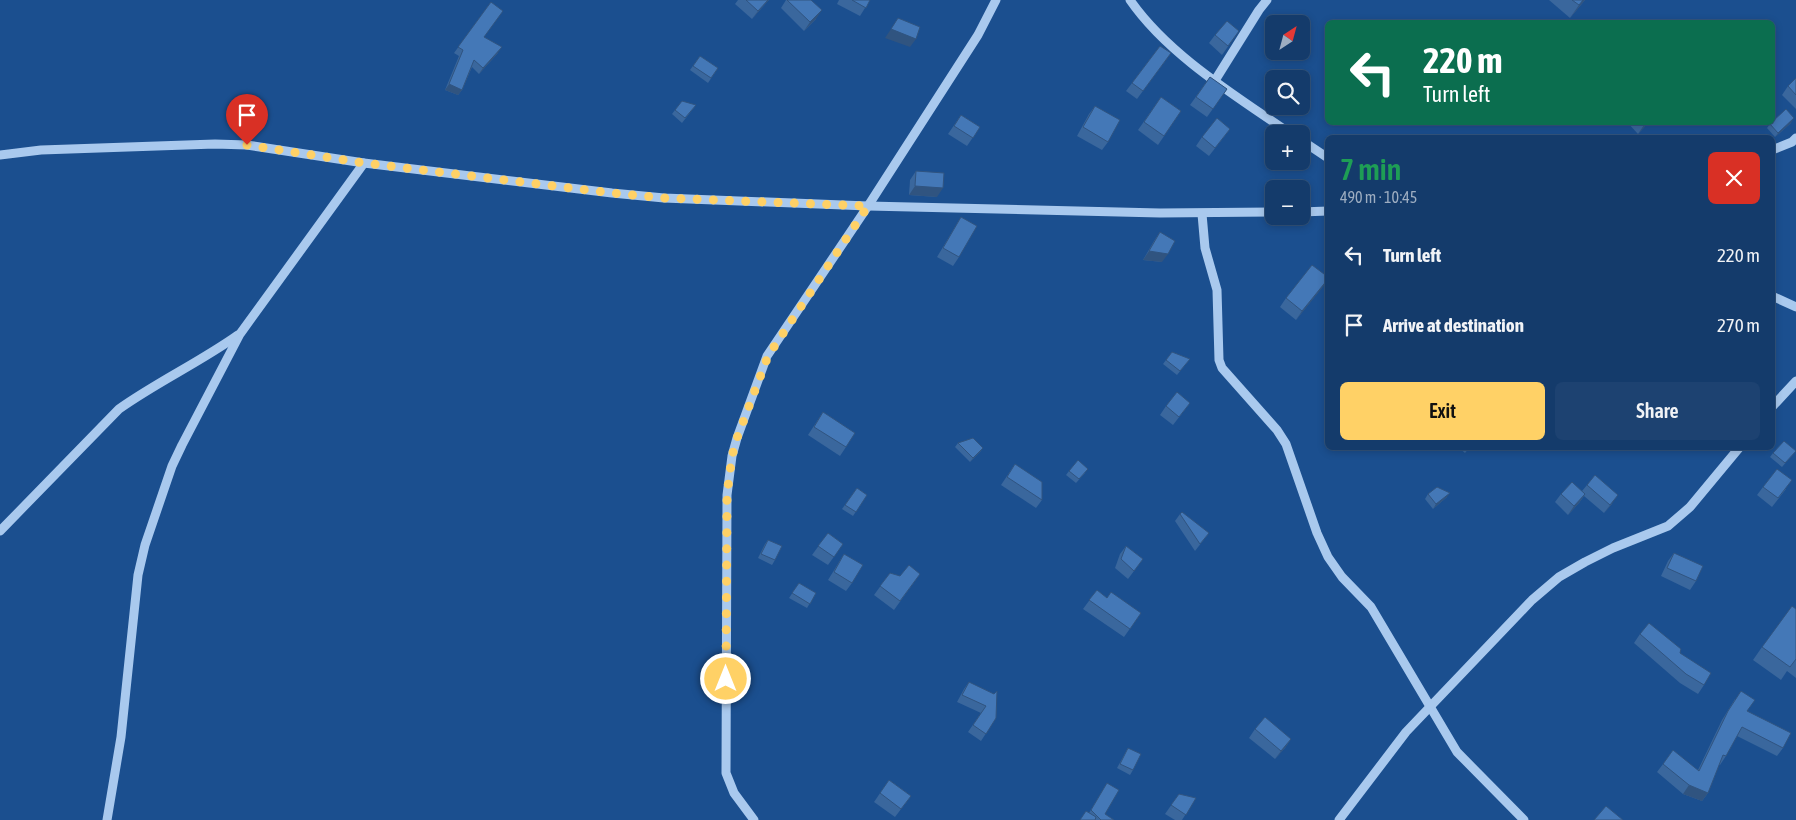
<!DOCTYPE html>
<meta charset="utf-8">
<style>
:root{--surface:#143b6b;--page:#1d4271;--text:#f1f3f6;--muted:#9dadc1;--line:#33557e;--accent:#ffd166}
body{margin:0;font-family:"Asap Condensed",sans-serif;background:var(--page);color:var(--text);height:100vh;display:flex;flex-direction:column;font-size:19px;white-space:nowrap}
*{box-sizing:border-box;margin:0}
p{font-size:16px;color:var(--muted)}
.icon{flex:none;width:28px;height:28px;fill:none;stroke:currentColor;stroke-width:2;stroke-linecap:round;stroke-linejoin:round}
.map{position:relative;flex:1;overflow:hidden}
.panel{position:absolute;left:1325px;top:135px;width:450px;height:315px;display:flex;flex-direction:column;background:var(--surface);border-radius:8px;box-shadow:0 2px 8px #0003,0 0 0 1px var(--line)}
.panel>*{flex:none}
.top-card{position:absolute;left:1325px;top:20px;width:450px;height:105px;border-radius:8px;box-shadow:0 2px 8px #0003,0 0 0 1px var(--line);background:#0b6e4f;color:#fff;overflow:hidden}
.needle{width:32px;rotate:36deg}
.buttons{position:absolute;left:1265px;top:15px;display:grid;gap:10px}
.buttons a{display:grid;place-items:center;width:45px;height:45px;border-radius:8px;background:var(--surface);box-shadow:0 2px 8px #0003,0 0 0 1px var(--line);font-size:25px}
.pin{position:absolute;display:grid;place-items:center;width:42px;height:42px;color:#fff;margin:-51px -21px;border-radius:50% 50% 50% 0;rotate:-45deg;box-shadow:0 0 5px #0007}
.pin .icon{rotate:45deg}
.me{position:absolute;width:55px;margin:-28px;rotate:0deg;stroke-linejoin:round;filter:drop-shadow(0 0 4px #0008)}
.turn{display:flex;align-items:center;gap:18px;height:105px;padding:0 15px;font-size:22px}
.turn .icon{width:65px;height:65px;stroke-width:2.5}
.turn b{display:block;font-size:35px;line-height:42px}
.round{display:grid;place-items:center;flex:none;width:52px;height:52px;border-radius:8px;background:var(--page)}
.head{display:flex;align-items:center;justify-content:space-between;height:85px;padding:0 15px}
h1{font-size:30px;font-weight:600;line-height:38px;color:#1e9e55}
.primary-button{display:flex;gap:10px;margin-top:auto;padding:10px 15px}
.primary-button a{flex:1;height:58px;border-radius:8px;background:var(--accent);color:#111;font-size:20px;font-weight:600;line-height:58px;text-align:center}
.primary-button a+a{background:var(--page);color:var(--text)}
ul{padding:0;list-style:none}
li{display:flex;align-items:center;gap:15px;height:70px;padding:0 15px}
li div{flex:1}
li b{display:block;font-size:19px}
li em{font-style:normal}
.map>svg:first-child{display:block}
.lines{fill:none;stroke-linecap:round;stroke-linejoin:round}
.minor{stroke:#a9c9ee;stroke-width:9}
.wall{fill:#3a679d}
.shaded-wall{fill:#305480}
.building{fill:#4478b7;stroke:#305480}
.route{stroke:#ffd166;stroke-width:9;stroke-dasharray:0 16.2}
</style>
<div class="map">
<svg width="1796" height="820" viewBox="0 0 1796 820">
<rect width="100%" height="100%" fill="#1b4f8f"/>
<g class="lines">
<!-- minor -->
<g class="minor">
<path d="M1130,0C1168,55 1236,96 1291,134"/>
<path d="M1214,82L1259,10L1267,0"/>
<path d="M1301,140L1328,158"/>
<path d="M1772,150L1792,142L1796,138"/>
<path d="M0,155L41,150L215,144L247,145L364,163L612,193L664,198L868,206L1160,213L1274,212"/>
<path d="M1301,212L1328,211"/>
<path d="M1202,214L1205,248L1217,290L1219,360L1222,368L1277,430L1286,444L1317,533L1328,557L1342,577L1371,607L1457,752L1524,820"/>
<path d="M1772,296L1796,307"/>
<path d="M1772,407L1796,381"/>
<path d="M0,531L119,409C157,382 200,362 238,335"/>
<path d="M107,820L121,737L138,575L145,545L172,466L182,445L240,334L364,163"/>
<path d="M754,820L734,793L726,773L727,495L732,456L737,438L767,356L868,206L978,35L996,0"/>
<path d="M1339,820L1406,732L1532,600L1559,577L1585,562L1613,548L1668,526L1690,507L1739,448"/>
</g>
</g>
<!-- wall -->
<g class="wall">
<path d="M738,0H769L752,19L735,4Z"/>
<path d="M786,0H811L816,19L804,31L781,8Z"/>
<path d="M839,0H870L860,16L837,4Z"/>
<path d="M1549,0H1585L1570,18Z"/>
<path d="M491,2L484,37L498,53L479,74L472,67L462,90L458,95L445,90L459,56L454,53Z"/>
<path d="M1239,31L1222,55L1209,43L1215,35Z"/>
<path d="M1160,46L1171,53L1137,99L1126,91Z"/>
<path d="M700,56L718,68L708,83L690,70Z"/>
<path d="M1210,77L1227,89L1207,117L1190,105Z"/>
<path d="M1796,78V109L1782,95L1788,86Z"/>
<path d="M1161,97L1181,111L1158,145L1138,130Z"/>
<path d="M696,105L682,123L672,114L675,110Z"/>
<path d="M1095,106L1108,142L1102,150L1077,136L1089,114Z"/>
<path d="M961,115L980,127L967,146L948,134Z"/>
<path d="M1627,122H1649L1638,134Z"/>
<path d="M1791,123L1775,137L1767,128L1770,124Z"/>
<path d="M1230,129L1209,156L1196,146L1202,137Z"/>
<path d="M916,171L937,197L909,195L910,180Z"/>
<path d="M961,217L959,257L953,266L937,257Z"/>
<path d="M1160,232L1162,262L1143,260L1154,241Z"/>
<path d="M1328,280L1296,320L1280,307L1286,298Z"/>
<path d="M1172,352L1190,359L1177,375L1163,364Z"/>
<path d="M1190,403L1173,425L1160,415L1166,406Z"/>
<path d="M823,412L846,447L840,456L808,435Z"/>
<path d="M958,443L983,448L980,452L970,462L955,447Z"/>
<path d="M1459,448H1469L1465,453Z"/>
<path d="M1796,451L1782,467L1770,457L1773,453Z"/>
<path d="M1015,464L1042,500L1036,508L1001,485Z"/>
<path d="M1069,471L1085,473L1076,483L1066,475Z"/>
<path d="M1587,485L1612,504L1604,513L1584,496L1579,503L1568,515L1555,502L1561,494L1582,491Z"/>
<path d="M1763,487L1786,489L1772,507L1757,495Z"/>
<path d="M857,488L867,495L853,516L842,509Z"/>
<path d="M1428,494L1447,497L1433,509L1425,499Z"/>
<path d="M1180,514L1209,533L1195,551L1175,521Z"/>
<path d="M828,533L843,544L828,565L812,555Z"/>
<path d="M768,540L775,560L772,565L758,558L765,544Z"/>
<path d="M1126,546L1143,559L1128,579L1115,568L1120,554Z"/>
<path d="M1674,553L1696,581L1690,590L1661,576L1668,561Z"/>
<path d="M844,554L852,583L846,591L828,580Z"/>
<path d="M890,573L900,576L920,574L894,610L874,595Z"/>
<path d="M799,583L816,593L807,608L789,598Z"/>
<path d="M1097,590L1107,598L1141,613L1124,637L1083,609Z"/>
<path d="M1796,609V678L1787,671L1781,680L1753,660L1762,647Z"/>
<path d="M1640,634L1680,653L1704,685L1698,694L1680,683L1634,643Z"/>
<path d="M969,682L996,718L981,741L968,732L981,713L957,702L964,689Z"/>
<path d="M1735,699L1747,711L1783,748L1777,756L1737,736L1726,756L1720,765H1719L1708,793L1702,801L1683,794L1657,772L1663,764L1698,770L1722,720Z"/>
<path d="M1255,729L1291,739L1285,748L1275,759L1249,738Z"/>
<path d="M1128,748L1133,770L1130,775L1117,768Z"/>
<path d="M889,780L911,796L895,817L874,802Z"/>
<path d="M1107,783L1105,814L1114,820H1080L1089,813Z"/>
<path d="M1179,794L1196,798L1182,820H1175L1165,814Z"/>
</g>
<!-- shaded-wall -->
<g class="shaded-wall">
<path d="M768,0H769L752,19L758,11Z"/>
<path d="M1583,0H1585L1570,18L1579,5Z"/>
<path d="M822,10L816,19L804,31L810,22Z"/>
<path d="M891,29L916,39L910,47L885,38Z"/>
<path d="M502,47L498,53L479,74L483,68Z"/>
<path d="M449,84L462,90L458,95L445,90Z"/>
<path d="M1794,118L1791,123L1775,137L1778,133Z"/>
<path d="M1646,122H1649L1638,134Z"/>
<path d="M915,186L943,188L937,197L909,195Z"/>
<path d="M1149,251L1168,254L1162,262L1143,260Z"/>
<path d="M1328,279L1323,287L1296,320L1302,311Z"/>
<path d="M983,448L980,452L970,462L973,458Z"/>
<path d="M1450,493L1447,497L1433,509L1436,504Z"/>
<path d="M1585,494L1579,503L1568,515L1574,506Z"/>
<path d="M1618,495L1612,504L1604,513L1610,505Z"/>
<path d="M1291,739L1285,748L1275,759L1281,751Z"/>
<path d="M1689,785L1708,793L1702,801L1683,794Z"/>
</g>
<!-- building -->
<g class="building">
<path d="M746,0H768L758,11Z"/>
<path d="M787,0H811L822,10L810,22Z"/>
<path d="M852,0H870L866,8Z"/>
<path d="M1572,0H1583L1579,5Z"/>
<path d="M491,2L503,11L484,37L502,47L483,68L474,60L462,90L449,84L463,50L458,47Z"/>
<path d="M898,18L920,27L916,39L891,29Z"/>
<path d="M1227,21L1239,31L1228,46L1215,35Z"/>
<path d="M1160,46L1171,53L1143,91L1132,83Z"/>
<path d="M700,56L718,68L711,78L693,66Z"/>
<path d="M1210,77L1227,89L1213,109L1196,97Z"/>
<path d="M1796,78V95L1788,86Z"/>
<path d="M1161,97L1181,111L1164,136L1144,122Z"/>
<path d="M682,101L696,105L685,118L675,110Z"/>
<path d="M1095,106L1120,120L1108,142L1083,127Z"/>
<path d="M1786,109L1794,118L1778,133L1770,124L1772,122Z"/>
<path d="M961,115L980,127L973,138L954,126Z"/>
<path d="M1217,118L1230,129L1215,148L1202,137Z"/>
<path d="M916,171L944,173L943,188L915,186Z"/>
<path d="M961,217L977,226L959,257L943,248Z"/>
<path d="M1160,232L1175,241L1168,254L1149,251Z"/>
<path d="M1312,265L1328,277V279L1302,311L1286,298Z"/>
<path d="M1172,352L1190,359L1180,371L1166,360Z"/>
<path d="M1177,392L1190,403L1179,417L1166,406Z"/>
<path d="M823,412L855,433L846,447L814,427Z"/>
<path d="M973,438L983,448L973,458L958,443Z"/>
<path d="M1784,441L1796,451L1785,463L1773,453Z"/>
<path d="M1078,460L1088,469L1079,479L1069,471Z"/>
<path d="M1015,464L1042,482V500L1007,477Z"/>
<path d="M1777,469L1792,480L1778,498L1763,487Z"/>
<path d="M1595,475L1618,495L1610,505L1587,485Z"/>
<path d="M1572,482L1585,494L1574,506L1561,494Z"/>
<path d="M1437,487L1450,493L1436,504L1428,494Z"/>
<path d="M857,488L867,495L856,512L845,505Z"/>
<path d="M1182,512L1209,533L1200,544L1180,514Z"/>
<path d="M828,533L843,544L834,557L818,546Z"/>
<path d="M768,540L782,546L775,560L761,554Z"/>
<path d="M1126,546L1143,559L1134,571L1121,559Z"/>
<path d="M1674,553L1703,566L1696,581L1667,568Z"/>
<path d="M844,554L863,565L852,583L834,572Z"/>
<path d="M909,565L920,574L900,601L880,586L890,573L900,576Z"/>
<path d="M799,583L816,593L810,604L792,593Z"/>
<path d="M1097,590L1107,598L1111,592L1141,613L1130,629L1089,600Z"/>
<path d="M1792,606L1796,609V659L1790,667L1762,647Z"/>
<path d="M1649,623L1681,649L1680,653L1711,673L1704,685L1686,674L1640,634Z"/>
<path d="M969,682L994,694L997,691L996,718L986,734L973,725L986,706L962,695Z"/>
<path d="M1741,691L1755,700L1747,711L1791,733L1783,748L1742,727L1726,756L1723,755L1708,793L1689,785L1663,764L1673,750L1699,771L1728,711Z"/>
<path d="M1265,717L1291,739L1281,751L1255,729Z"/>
<path d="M1128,748L1141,754L1133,770L1120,764Z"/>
<path d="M889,780L911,796L901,809L880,793Z"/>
<path d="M1107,783L1119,790L1105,814L1114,820H1101L1091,810Z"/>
<path d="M1179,794L1196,798L1186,815L1171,805Z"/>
<path d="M1606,806L1623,820H1594Z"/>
<path d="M1086,811L1096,817L1095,820H1080Z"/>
</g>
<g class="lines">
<!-- route -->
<path class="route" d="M247,145L364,163L612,193L664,198L868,206L768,356L737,438L732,456L727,494L726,679"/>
</g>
</svg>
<div class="buttons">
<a><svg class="needle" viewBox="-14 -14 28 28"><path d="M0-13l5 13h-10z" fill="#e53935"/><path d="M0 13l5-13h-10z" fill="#9dadc1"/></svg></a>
<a><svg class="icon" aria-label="search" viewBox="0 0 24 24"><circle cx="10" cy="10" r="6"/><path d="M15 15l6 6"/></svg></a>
<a>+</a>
<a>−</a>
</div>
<div class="pin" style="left:247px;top:145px;background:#d93025"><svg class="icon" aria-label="arrive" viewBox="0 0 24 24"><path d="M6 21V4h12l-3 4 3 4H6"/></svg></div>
<svg class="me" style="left:726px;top:679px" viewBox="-20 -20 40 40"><circle r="17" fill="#ffd166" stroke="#fff" stroke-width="3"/><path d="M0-11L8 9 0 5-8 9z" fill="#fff"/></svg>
<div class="top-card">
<div class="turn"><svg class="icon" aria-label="left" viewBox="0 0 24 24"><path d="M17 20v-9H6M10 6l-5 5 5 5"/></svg><div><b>220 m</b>Turn left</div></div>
</div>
<section class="panel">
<div class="head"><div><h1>7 min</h1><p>490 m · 10:45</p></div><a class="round" style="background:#d93025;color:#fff"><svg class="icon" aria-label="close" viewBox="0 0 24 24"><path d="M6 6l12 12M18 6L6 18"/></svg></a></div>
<ul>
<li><svg class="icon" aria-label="left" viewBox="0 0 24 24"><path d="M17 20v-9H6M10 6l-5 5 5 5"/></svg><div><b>Turn left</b></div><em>220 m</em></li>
<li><svg class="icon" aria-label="arrive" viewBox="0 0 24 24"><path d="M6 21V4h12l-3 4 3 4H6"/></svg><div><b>Arrive at destination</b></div><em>270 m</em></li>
</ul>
<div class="primary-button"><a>Exit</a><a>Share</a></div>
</section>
</div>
